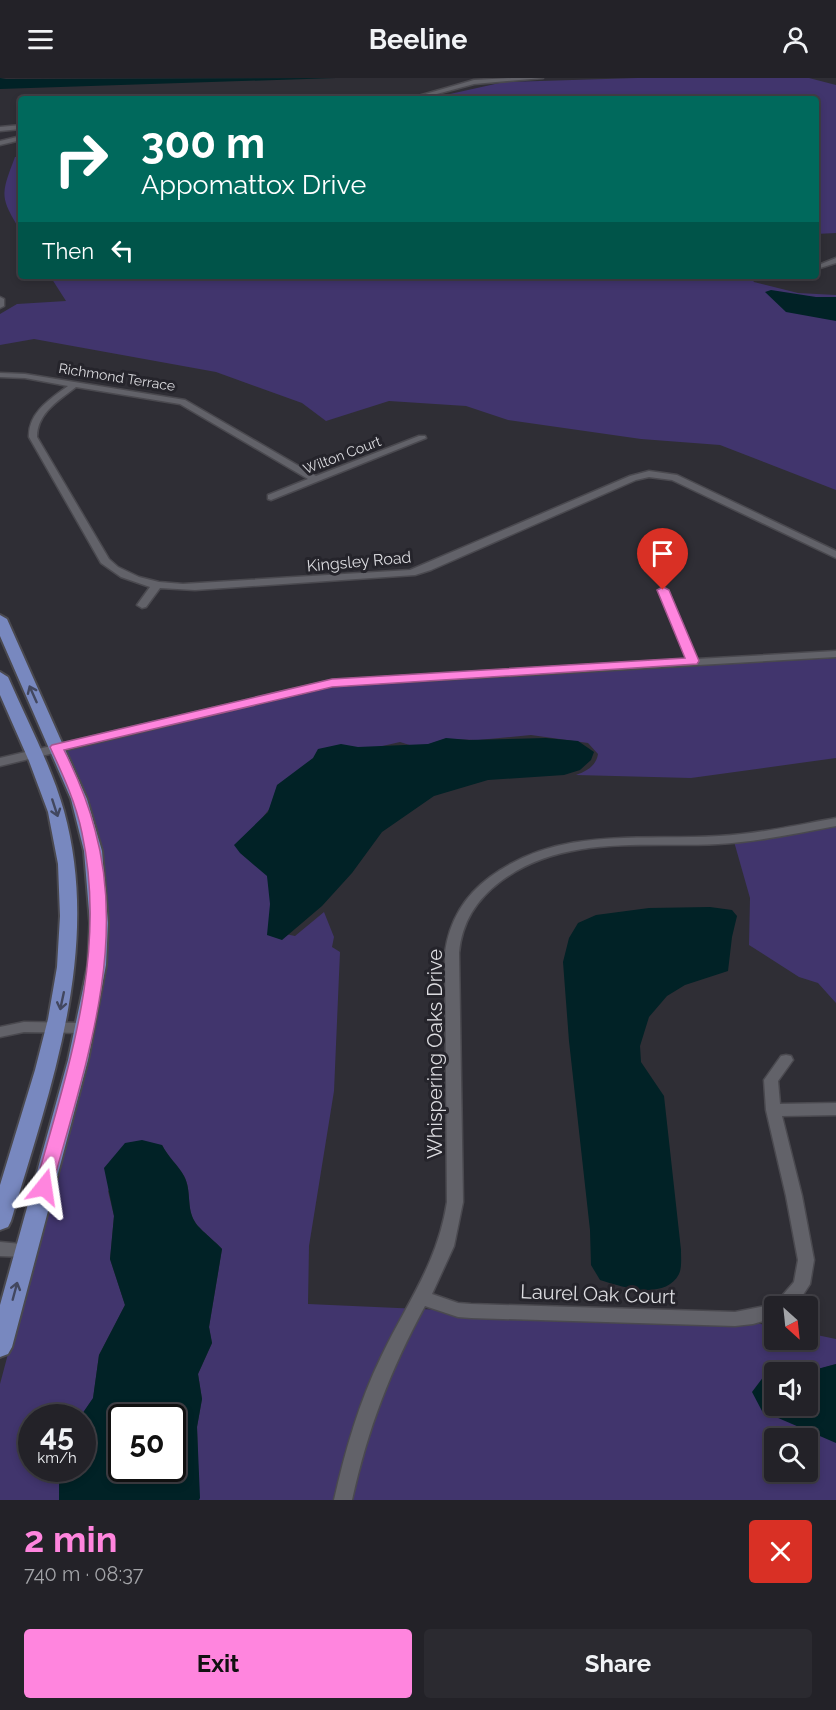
<!DOCTYPE html>
<meta charset="utf-8">
<style>
:root{--surface:#232228;--page:#2b2a30;--text:#f1f3f6;--muted:#a3a4a8;--line:#403f45;--accent:#ff85de}
body{margin:0;font-family:Raleway,sans-serif;background:var(--page);color:var(--text);height:100vh;display:flex;flex-direction:column;font-size:22px;white-space:nowrap}
*{box-sizing:border-box;margin:0}
p{font-size:20px;color:var(--muted)}
.icon{flex:none;width:33px;height:33px;fill:none;stroke:currentColor;stroke-width:2;stroke-linecap:round;stroke-linejoin:round}
.map{position:relative;height:1422px;overflow:hidden}
.details{display:flex;flex-direction:column;background:var(--surface);flex:1}
.details>*{flex:none}
.guide{position:absolute;left:18px;top:18px;width:801px;height:183px;border-radius:6px;box-shadow:0 3px 9px #0003,0 0 0 2px var(--line);background:#00695c;color:#fff;overflow:hidden}
.needle{width:39px;rotate:153deg}
.buttons{position:absolute;left:764px;top:1218px;display:grid;gap:12px}
.buttons a{display:grid;place-items:center;width:54px;height:54px;border-radius:6px;background:var(--surface);box-shadow:0 3px 9px #0003,0 0 0 2px var(--line);font-size:30px}
.speed{position:absolute;left:18px;top:1326px;display:flex;gap:12px;font-size:30px;font-weight:700;text-align:center}
.speed>*{display:grid;place-content:center;width:78px;height:78px;border-radius:50%;background:var(--surface);box-shadow:0 3px 9px #0003,0 0 0 2px var(--line);line-height:1}
.speed small{font-size:15px;font-weight:400}
.speed .limit{border:3px solid #111;border-radius:9px;background:#fff;color:#111}
.pin{position:absolute;display:grid;place-items:center;width:51px;height:51px;color:#fff;margin:-62px -26px;border-radius:50% 50% 50% 0;rotate:-45deg;box-shadow:0 0 6px #0007}
.pin .icon{rotate:45deg}
.me{position:absolute;width:66px;margin:-33px;rotate:15deg;stroke-linejoin:round;filter:drop-shadow(0 0 4px #0008)}
.turn{display:flex;align-items:center;gap:21px;height:126px;padding:0 24px;font-size:27px}
.turn .icon{width:78px;height:78px;stroke-width:2.5}
.turn b{display:block;font-size:42px;line-height:51px}
.then{display:flex;align-items:center;height:57px;padding:0 24px;background:#0003;gap:12px;font-size:22px}
.round{display:grid;place-items:center;flex:none;width:63px;height:63px;border-radius:6px;background:var(--page)}
.overview{display:flex;align-items:center;justify-content:space-between;height:102px;padding:0 24px}
h1{font-size:36px;font-weight:700;line-height:45px;color:var(--accent)}
.button{display:flex;gap:12px;margin-top:auto;padding:12px 24px}
.button a{flex:1;height:69px;border-radius:6px;background:var(--accent);color:#111;font-size:24px;font-weight:700;line-height:69px;text-align:center}
.button a+a{background:var(--page);color:var(--text)}
header{display:flex;justify-content:space-between;align-items:center;height:78px;padding:0 24px;background:var(--surface);font-size:27px;font-weight:700}
.map>svg:first-child{display:block}
.green{fill:#41356d;fill-rule:evenodd}
.water{fill:#012226;fill-rule:evenodd}
.lines{fill:none;stroke-linecap:round;stroke-linejoin:round}
.minor-casing{stroke:#4a494f;stroke-width:3}
.major-casing{stroke:#4a494f;stroke-width:4}
.minor{fill:#626269;fill-rule:evenodd}
.major{fill:#7888bf;fill-rule:evenodd}
.oneway{stroke:#42475f}
.route{fill:#ff85de;stroke:#a65690;stroke-width:1.5}
.labels{text-anchor:middle;stroke-width:6;stroke-linejoin:round;paint-order:stroke}
.far-street-label{font-size:14px;fill:#dcdce0;stroke:#25242b}
.street-label{font-size:16px;fill:#dcdce0;stroke:#25242b}
.near-street-label{font-size:20px;fill:#dcdce0;stroke:#25242b}
</style>
<header><svg class="icon" aria-label="menu" viewBox="0 0 24 24"><path d="M4 6h16M4 12h16M4 18h16"/></svg>Beeline<svg class="icon" aria-label="person" viewBox="0 0 24 24"><circle cx="12" cy="8" r="4"/><path d="M4 21q1-7 8-7t8 7"/></svg></header>
<div class="map">
<svg width="836" height="1422" viewBox="0 0 836 1422">
<rect width="100%" height="100%" fill="#2f2e35"/>
<!-- green -->
<g class="green">
<path d="M637,0H809L836,7V155L816,156V21H463L450,16L504,4Z"/>
<path d="M21,78V154C0,119 0,118 15,79Z"/>
<path d="M50,198H750L754,204L798,215L836,217V412L720,367L641,361L508,342L466,328L389,323L326,343L302,325L216,294L34,261L0,267V236L17,226L66,223Z"/>
<path d="M836,580V680L691,700L576,697C587,693 596,688 598,676L588,665L531,657L478,662L448,661L419,670L400,664L365,672L270,730L245,762L264,784L281,855L295,858L324,834L334,859L332,869L340,874L334,1013L309,1168L308,1226L761,1246L774,1249V1262H807V1255L836,1261V1286L812,1293L836,1290V1422H199L197,1349L202,1321L198,1296L212,1265L209,1249L222,1171C216,1164 197,1149 195,1144C186,1130 192,1113 184,1098C178,1087 168,1079 162,1067L108,1113L114,1138L110,1181L125,1227L99,1277L93,1321L80,1339L32,1340V1390L59,1391V1422H0V1306L93,956L104,887L100,772L86,720L65,672L334,609ZM774,1294H807V1328H774ZM774,1360H807V1394H774Z"/>
<path d="M836,746V925L818,905L799,899L749,867L750,820L733,760L811,753Z"/>
</g>
<!-- water -->
<g class="water">
<path d="M0,0L6,1L336,0L0,11Z"/>
<path d="M771,212L816,219H836V243L786,234L765,214Z"/>
<path d="M446,660L469,662L546,660L578,663L594,674L591,682L580,692L564,697L488,702L434,718L382,754L352,795L322,828L282,862L267,857L270,826L267,798L240,775L234,767L268,734L277,707L313,680L318,671L341,666L358,669L428,666Z"/>
<path d="M710,829L732,832L737,838L732,859L728,893L685,907L667,918L649,939L640,968L641,984L664,1018L681,1172C681,1179 682,1190 679,1196C665,1223 622,1209 600,1202L591,1187L590,1152L569,963L563,884L569,860L578,845L596,837L649,830Z"/>
<path d="M142,1062L162,1067C168,1079 178,1087 184,1098C192,1113 186,1130 195,1144C197,1149 216,1164 222,1171L209,1249L212,1265L198,1296L202,1321L197,1349L200,1420L199,1422H59V1391L82,1390V1340L80,1339L93,1320L99,1277L125,1227L110,1181L114,1138L104,1090L125,1065ZM122,1340H172V1390H122Z"/>
<path d="M836,1286V1365L762,1333L752,1314L764,1298H774V1328H807L806,1294Z"/>
</g>
<g class="lines">
<defs>
<g id="minor">
<path d="M512,0H543L474,6L418,21H408L474,2Z"/>
<path d="M21,47V51L0,53V49Z"/>
<path d="M21,58V62L0,67V63Z"/>
<path d="M836,180V185L820,190L816,188Z"/>
<path d="M0,219L4,221V228L0,230Z"/>
<path d="M0,295L25,296L185,322L316,398L419,358H425L426,360L271,422L268,421V417L308,401L180,326L76,309C59,322 37,335 37,359L109,481L118,489L139,499L159,504L183,506L410,492L630,398L649,393L677,397L836,473V480L672,402L649,399L636,402L431,492L415,497L195,512L160,510L146,529L142,530L137,527L150,509L121,499L101,485L29,359C28,335 50,321 68,308L25,300L0,299Z"/>
<path d="M663,509L668,512L697,581L836,573V579L332,608L0,688V680L332,602L687,581L658,512Z"/>
<path d="M836,740V748C797,755 758,764 718,766C645,770 565,756 501,803C476,822 462,844 459,875L463,1124L454,1168L432,1216L458,1225L471,1226L735,1234L775,1226L794,1204L798,1182L786,1118L766,1032L764,1002L781,978L786,977L791,978L793,982L778,1003L780,1026L836,1025V1037L782,1038L802,1118L814,1182L810,1206L797,1226L794,1228H774V1240L753,1246L735,1248L471,1240L458,1239L425,1228C390,1293 368,1350 352,1422H334C345,1373 359,1324 381,1279C407,1224 437,1187 447,1124L445,875C449,844 464,818 490,799C559,748 639,763 719,758C758,756 797,747 836,740Z"/>
<path d="M24,944L85,945L90,946L92,950L90,954L85,955L24,954L0,959V949Z"/>
<path d="M0,1164L32,1167L34,1172L32,1177L26,1179L0,1178Z"/>
</g>
<g id="major">
<path d="M0,537L7,541L87,721L102,773L108,845L106,887L88,982L12,1269L8,1276L0,1279V1227L68,982L88,887L90,845L84,773L71,721L0,558Z"/>
<path d="M0,594L8,599C27,643 51,687 64,733C102,872 50,1011 11,1143L8,1149L0,1152V1107L35,992L48,941L57,889L60,838L58,786L48,734L29,683L0,617Z"/>
</g>
</defs>
<!-- minor casing -->
<use href="#minor" class="minor-casing"/>
<!-- major casing -->
<use href="#major" class="major-casing"/>
<!-- minor -->
<use href="#minor" class="minor"/>
<!-- major -->
<use href="#major" class="major"/>
</g>
<!-- one-way arrows -->
<defs><path id="oneway-shaft" d="M-6 0H5M1.5-3L5.5 0L1.5 3" fill="none" stroke-width="1.6" stroke-linecap="round" stroke-linejoin="round" transform="scale(1.5)"/></defs>
<g class="oneway">
<use href="#oneway-shaft" transform="translate(33 616) rotate(-114)"/>
<use href="#oneway-shaft" transform="translate(55 730) rotate(72)"/>
<use href="#oneway-shaft" transform="translate(62 923) rotate(102)"/>
<use href="#oneway-shaft" transform="translate(15 1213) rotate(-75)"/>
</g>
<!-- route -->
<path class="route" d="M663,509L669,512L699,583L697,586L332,609L64,672C77,698 88,724 95,752C128,871 83,994 52,1109L50,1114L44,1116L37,1114L35,1109C67,993 108,877 82,755C76,725 63,697 50,669L52,667L332,601L685,580L657,512Z"/>
<g class="labels">
<!-- far-street labels -->
<g class="far-street-label">
<text transform="translate(117 299) rotate(9)" y="5">Richmond Terrace</text>
<text transform="translate(342 377) rotate(-21)" y="5">Wilton Court</text>
</g>
<!-- street labels -->
<g class="street-label">
<text transform="translate(359 483) rotate(-5)" y="6">Kingsley Road</text>
</g>
<!-- near-street labels -->
<g class="near-street-label">
<text transform="translate(435 976) rotate(-90)" y="7">Whispering Oaks Drive</text>
<text transform="translate(598 1216) rotate(2)" y="7">Laurel Oak Court</text>
</g>
</g>
</svg>
<div class="buttons">
<a><svg class="needle" viewBox="-14 -14 28 28"><path d="M0-13l5 13h-10z" fill="#e53935"/><path d="M0 13l5-13h-10z" fill="#a3a4a8"/></svg></a>
<a><svg class="icon" aria-label="sound" viewBox="0 0 24 24"><path d="M4 9h4l5-4v14l-5-4H4zM17 9q2 3 0 6"/></svg></a>
<a><svg class="icon" aria-label="search" viewBox="0 0 24 24"><circle cx="10" cy="10" r="6"/><path d="M15 15l6 6"/></svg></a>
</div>
<div class="speed"><div>45<small>km/h</small></div><div class="limit">50</div></div>
<div class="pin" style="left:663px;top:512px;background:#d93025"><svg class="icon" aria-label="arrive" viewBox="0 0 24 24"><path d="M6 21V4h12l-3 4 3 4H6"/></svg></div>
<svg class="me" style="left:44px;top:1109px" viewBox="-20 -20 40 40"><path d="M0-17L14 15 0 8-14 15z" fill="#ff85de" stroke="#fff" stroke-width="4"/></svg>
<div class="guide">
<div class="turn"><svg class="icon" aria-label="right" viewBox="0 0 24 24"><path d="M7 20v-9h11M14 6l5 5-5 5"/></svg><div><b>300 m</b>Appomattox Drive</div></div>
<div class="then">Then<svg class="icon" aria-label="left" viewBox="0 0 24 24"><path d="M17 20v-9H6M10 6l-5 5 5 5"/></svg></div>
</div>
</div>
<section class="details">
<div class="overview"><div><h1>2 min</h1><p>740 m · 08:37</p></div><a class="round" style="background:#d93025;color:#fff"><svg class="icon" aria-label="close" viewBox="0 0 24 24"><path d="M6 6l12 12M18 6L6 18"/></svg></a></div>
<div class="button"><a>Exit</a><a>Share</a></div>
</section>
